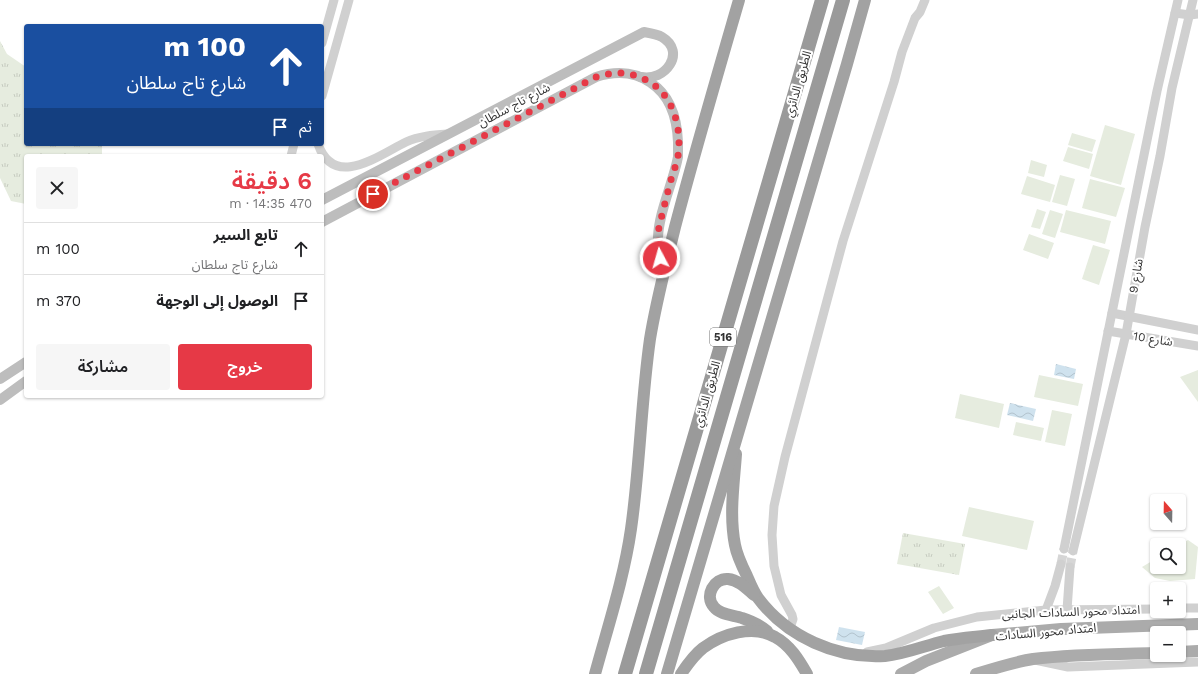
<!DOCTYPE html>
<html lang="ar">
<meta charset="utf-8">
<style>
:root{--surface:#fff;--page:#f6f6f6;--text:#202124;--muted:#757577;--line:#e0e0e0;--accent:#e63946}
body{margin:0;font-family:"Work Sans","Noto Sans Arabic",sans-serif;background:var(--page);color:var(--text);direction:rtl;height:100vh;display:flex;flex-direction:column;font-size:15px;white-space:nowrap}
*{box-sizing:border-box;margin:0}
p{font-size:13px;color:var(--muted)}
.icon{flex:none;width:22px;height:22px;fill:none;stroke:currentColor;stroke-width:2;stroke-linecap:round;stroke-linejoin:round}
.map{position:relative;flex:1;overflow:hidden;direction:ltr}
.details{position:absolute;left:24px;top:154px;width:300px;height:244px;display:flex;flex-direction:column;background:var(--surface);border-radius:4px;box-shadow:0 1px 3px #0004;direction:rtl}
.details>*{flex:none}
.hud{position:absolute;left:24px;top:24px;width:300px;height:122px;border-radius:4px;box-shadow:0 1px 3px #0004;direction:rtl;background:#1a4fa0;color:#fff;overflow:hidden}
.needle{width:26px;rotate:340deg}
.controls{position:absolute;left:1150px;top:494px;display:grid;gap:8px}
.controls a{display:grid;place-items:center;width:36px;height:36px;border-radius:4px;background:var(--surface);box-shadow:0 1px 3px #0004;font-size:20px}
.pin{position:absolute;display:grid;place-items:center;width:34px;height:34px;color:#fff;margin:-17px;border:2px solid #fff;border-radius:50%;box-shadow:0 1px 4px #0007}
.me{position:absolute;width:44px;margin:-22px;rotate:354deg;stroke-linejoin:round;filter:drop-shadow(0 0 3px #0008)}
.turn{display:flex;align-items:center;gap:14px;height:84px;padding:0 12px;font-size:18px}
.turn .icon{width:52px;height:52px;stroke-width:2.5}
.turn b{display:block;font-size:28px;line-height:34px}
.then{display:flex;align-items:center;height:38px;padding:0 12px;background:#0003;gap:8px;font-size:15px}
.round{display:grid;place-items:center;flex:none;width:42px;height:42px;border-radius:4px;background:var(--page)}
.head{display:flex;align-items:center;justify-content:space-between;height:68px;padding:0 12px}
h1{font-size:24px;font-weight:600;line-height:30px;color:var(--accent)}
.button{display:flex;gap:8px;margin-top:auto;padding:8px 12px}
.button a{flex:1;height:46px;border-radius:4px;background:var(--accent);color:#fff;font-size:16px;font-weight:600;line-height:46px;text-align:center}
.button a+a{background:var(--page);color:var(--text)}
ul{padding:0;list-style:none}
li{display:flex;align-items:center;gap:12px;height:52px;padding:0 12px;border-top:1px solid var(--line)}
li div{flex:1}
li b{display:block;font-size:15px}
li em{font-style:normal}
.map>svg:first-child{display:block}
.grass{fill:#e6ecdf}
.park{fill:url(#park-tufts)}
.water{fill:url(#water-waves)}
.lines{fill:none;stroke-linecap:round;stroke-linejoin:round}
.tertiary-tunnel{stroke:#d6d6d6;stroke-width:9;stroke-dasharray:9 4.5;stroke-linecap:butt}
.tertiary{stroke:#d0d0d0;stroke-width:9}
.secondary{stroke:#bdbdbd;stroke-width:10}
.primary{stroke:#ababab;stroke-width:12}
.trunk{stroke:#a2a2a2;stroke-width:12}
.motorway{stroke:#9a9a9a;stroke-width:14}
.route{stroke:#e63946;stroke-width:7;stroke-dasharray:0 12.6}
.labels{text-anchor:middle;stroke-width:4;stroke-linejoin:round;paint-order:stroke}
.shield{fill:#fff;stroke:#707070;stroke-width:1}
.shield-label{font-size:11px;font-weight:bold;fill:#333}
.street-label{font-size:12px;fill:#333;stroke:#fff}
</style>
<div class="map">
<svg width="1198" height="674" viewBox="0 0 1198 674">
<defs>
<pattern id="park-tufts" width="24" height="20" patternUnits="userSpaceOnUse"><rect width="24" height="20" fill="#e6ecdf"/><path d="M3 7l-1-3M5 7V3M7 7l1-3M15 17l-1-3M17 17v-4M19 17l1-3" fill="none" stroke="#c6cbc0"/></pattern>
<pattern id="water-waves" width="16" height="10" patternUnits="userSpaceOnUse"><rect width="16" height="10" fill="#cfe2ee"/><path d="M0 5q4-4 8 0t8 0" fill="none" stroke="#b2c2cd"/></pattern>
</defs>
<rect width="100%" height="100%" fill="#fff"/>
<!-- grass -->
<g class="grass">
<path d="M1105,125L1135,134L1121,185L1090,176Z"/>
<path d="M1072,133L1096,140L1092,152L1068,145Z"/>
<path d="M1068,147L1093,154L1089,169L1063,161Z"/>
<path d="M1031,160L1047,165L1044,177L1028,173Z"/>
<path d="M1060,175L1075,179L1067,206L1052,202Z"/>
<path d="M1027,176L1055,185L1050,202L1021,194Z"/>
<path d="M1090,179L1125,188L1116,217L1082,208Z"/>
<path d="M1037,209L1046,212L1040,229L1031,227Z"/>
<path d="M1050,210L1063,214L1055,238L1042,234Z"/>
<path d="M1066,210L1111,221L1105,244L1060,232Z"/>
<path d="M1029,234L1054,243L1048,259L1023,250Z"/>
<path d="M1093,245L1110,250L1099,285L1082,279Z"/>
<path d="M1198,370V402L1180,377Z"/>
<path d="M1039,375L1083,384L1078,406L1034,397Z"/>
<path d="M960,394L1004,404L999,428L955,418Z"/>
<path d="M1052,410L1072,414L1065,446L1045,442Z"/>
<path d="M1016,422L1044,428L1041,441L1013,435Z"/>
<path d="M969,507L1034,521L1027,550L962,536Z"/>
<path d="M1188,540L1198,547L1195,579L1170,581L1155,578L1142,567L1157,558V567H1179V545Z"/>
<path d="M939,586L954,608L943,614L928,592Z"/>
</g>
<!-- park -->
<g class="park">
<path d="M0,41L7,54L26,67V144H102V156H26V204L11,201L0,178Z"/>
<path d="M903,533L965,544L959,575L897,564Z"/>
</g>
<!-- water -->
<g class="water">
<path d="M1056,364L1076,369L1074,379L1054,375Z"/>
<path d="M1010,403L1036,409L1033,421L1007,415Z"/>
<path d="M839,627L865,632L862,645L836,640Z"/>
</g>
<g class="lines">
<!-- tertiary-tunnel -->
<g class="tertiary-tunnel">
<path d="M1061,564L1064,549"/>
<path d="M1070,567L1073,551"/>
</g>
<!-- tertiary -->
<g class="tertiary">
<path d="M1175,13L1190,15L1198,14"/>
<path d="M322,43L334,0"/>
<path d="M322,96L349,0"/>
<path d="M318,144C334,190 379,155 406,142C419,136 434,135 448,134"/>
<path d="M291,156L294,144"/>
<path d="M1112,313L1198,330"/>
<path d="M1108,331L1198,346"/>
<path d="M1064,549L1157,91L1178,0"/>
<path d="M1073,551L1126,334L1145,227L1160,156L1172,88L1193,0"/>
<path d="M1179,608H1198"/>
<path d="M1046,610L1055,586L1061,564"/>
<path d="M1067,610L1070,567"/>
<path d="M790,628L793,619L792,615L781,595L774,566L772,535L774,506L785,457L843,241L894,82L902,52L915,18L920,12L925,0"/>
<path d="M867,652L886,648L934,628L977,617L1046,610L1157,609"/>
<path d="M1035,660L1068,667L1198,662"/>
</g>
<!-- secondary -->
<g class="secondary">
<path d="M322,200L644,32C650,33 657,34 662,37C687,52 665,82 641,77"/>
<path d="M322,222L596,77C615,71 634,71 651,83C671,96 677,118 678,142C678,147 678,152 678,157C673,183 659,211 658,237C657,249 660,259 665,270"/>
<path d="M0,379L26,362"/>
<path d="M0,400L26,381"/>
</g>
<!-- primary -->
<g class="primary">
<path d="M1179,652L1198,651"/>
<path d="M901,674L926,661L992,635L1061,629L1198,624"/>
<path d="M976,674C995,668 1014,662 1033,659C1074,654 1116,654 1157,653"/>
</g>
<!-- trunk -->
<g class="trunk">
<path d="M736,454C734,483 729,515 735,545C737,556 742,566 747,576C750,583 753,591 758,598C787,637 837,659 885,656C905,654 924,646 944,641C960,638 976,637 992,635"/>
<path d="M754,595C747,589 739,580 728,579C714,578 704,596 714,607C720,615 734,615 742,618C751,621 760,625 767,631"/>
<path d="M595,674C608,626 624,578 631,529C640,466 641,402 650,339C656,302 666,264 675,227C695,151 717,76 739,0"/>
<path d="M667,674L847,64L865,0"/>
<path d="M681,674C687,665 694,655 703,648C722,634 753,624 775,637C790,645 799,660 807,674"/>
</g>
<!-- motorway -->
<g class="motorway">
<path d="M625,674L822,0"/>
<path d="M646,674L843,0"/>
</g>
</g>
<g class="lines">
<!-- route -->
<path class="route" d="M373,194L596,77C615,71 633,71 651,83C674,97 682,130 678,156C677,163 674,170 672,176C667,195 662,214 658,232V245L660,258"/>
</g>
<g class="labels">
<!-- shield labels -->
<rect class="shield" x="710" y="328" width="26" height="18" rx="3"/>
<g class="shield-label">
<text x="723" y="341">516</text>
</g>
<!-- street labels -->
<g class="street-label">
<text transform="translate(798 84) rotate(-74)" y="4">الطريق الدائري</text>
<text transform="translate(514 105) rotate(-28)" y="4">شارع تاج سلطان</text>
<text transform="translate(1136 276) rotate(-80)" y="4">شارع 9</text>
<text transform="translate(1153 339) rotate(9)" y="4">شارع 10</text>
<text transform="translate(707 394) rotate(-74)" y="4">الطريق الدائري</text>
<text transform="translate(1071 612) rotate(-2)" y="4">امتداد محور السادات الجانبى</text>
<text transform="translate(1046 632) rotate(-5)" y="4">امتداد محور السادات</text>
</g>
</g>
</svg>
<div class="controls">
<a><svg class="needle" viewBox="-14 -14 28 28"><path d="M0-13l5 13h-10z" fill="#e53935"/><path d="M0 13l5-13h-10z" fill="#757577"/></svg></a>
<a><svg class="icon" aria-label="search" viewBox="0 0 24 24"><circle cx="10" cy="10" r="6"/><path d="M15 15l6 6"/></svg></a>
<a>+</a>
<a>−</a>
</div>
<div class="pin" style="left:373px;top:194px;background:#d93025"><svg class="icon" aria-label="arrive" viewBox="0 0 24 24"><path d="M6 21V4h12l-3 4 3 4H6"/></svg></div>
<svg class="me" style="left:660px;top:258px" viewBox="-20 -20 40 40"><circle r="17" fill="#e63946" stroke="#fff" stroke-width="3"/><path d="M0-11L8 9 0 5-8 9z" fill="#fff"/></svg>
<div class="hud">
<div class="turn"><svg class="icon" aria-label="ahead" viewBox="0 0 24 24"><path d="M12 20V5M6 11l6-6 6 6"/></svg><div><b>100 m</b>شارع تاج سلطان</div></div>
<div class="then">ثم<svg class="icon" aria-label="arrive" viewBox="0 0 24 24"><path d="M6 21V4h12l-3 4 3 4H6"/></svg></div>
</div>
<section class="details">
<div class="head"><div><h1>6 دقيقة</h1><p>470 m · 14:35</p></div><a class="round"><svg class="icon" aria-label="close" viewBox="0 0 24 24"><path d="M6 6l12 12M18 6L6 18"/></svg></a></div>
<ul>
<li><svg class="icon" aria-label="ahead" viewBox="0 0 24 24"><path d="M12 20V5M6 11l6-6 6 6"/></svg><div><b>تابع السير</b><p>شارع تاج سلطان</p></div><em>100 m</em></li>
<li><svg class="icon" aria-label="arrive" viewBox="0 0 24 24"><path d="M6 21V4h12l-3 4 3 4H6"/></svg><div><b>الوصول إلى الوجهة</b></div><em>370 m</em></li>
</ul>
<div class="button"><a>خروج</a><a>مشاركة</a></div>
</section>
</div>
